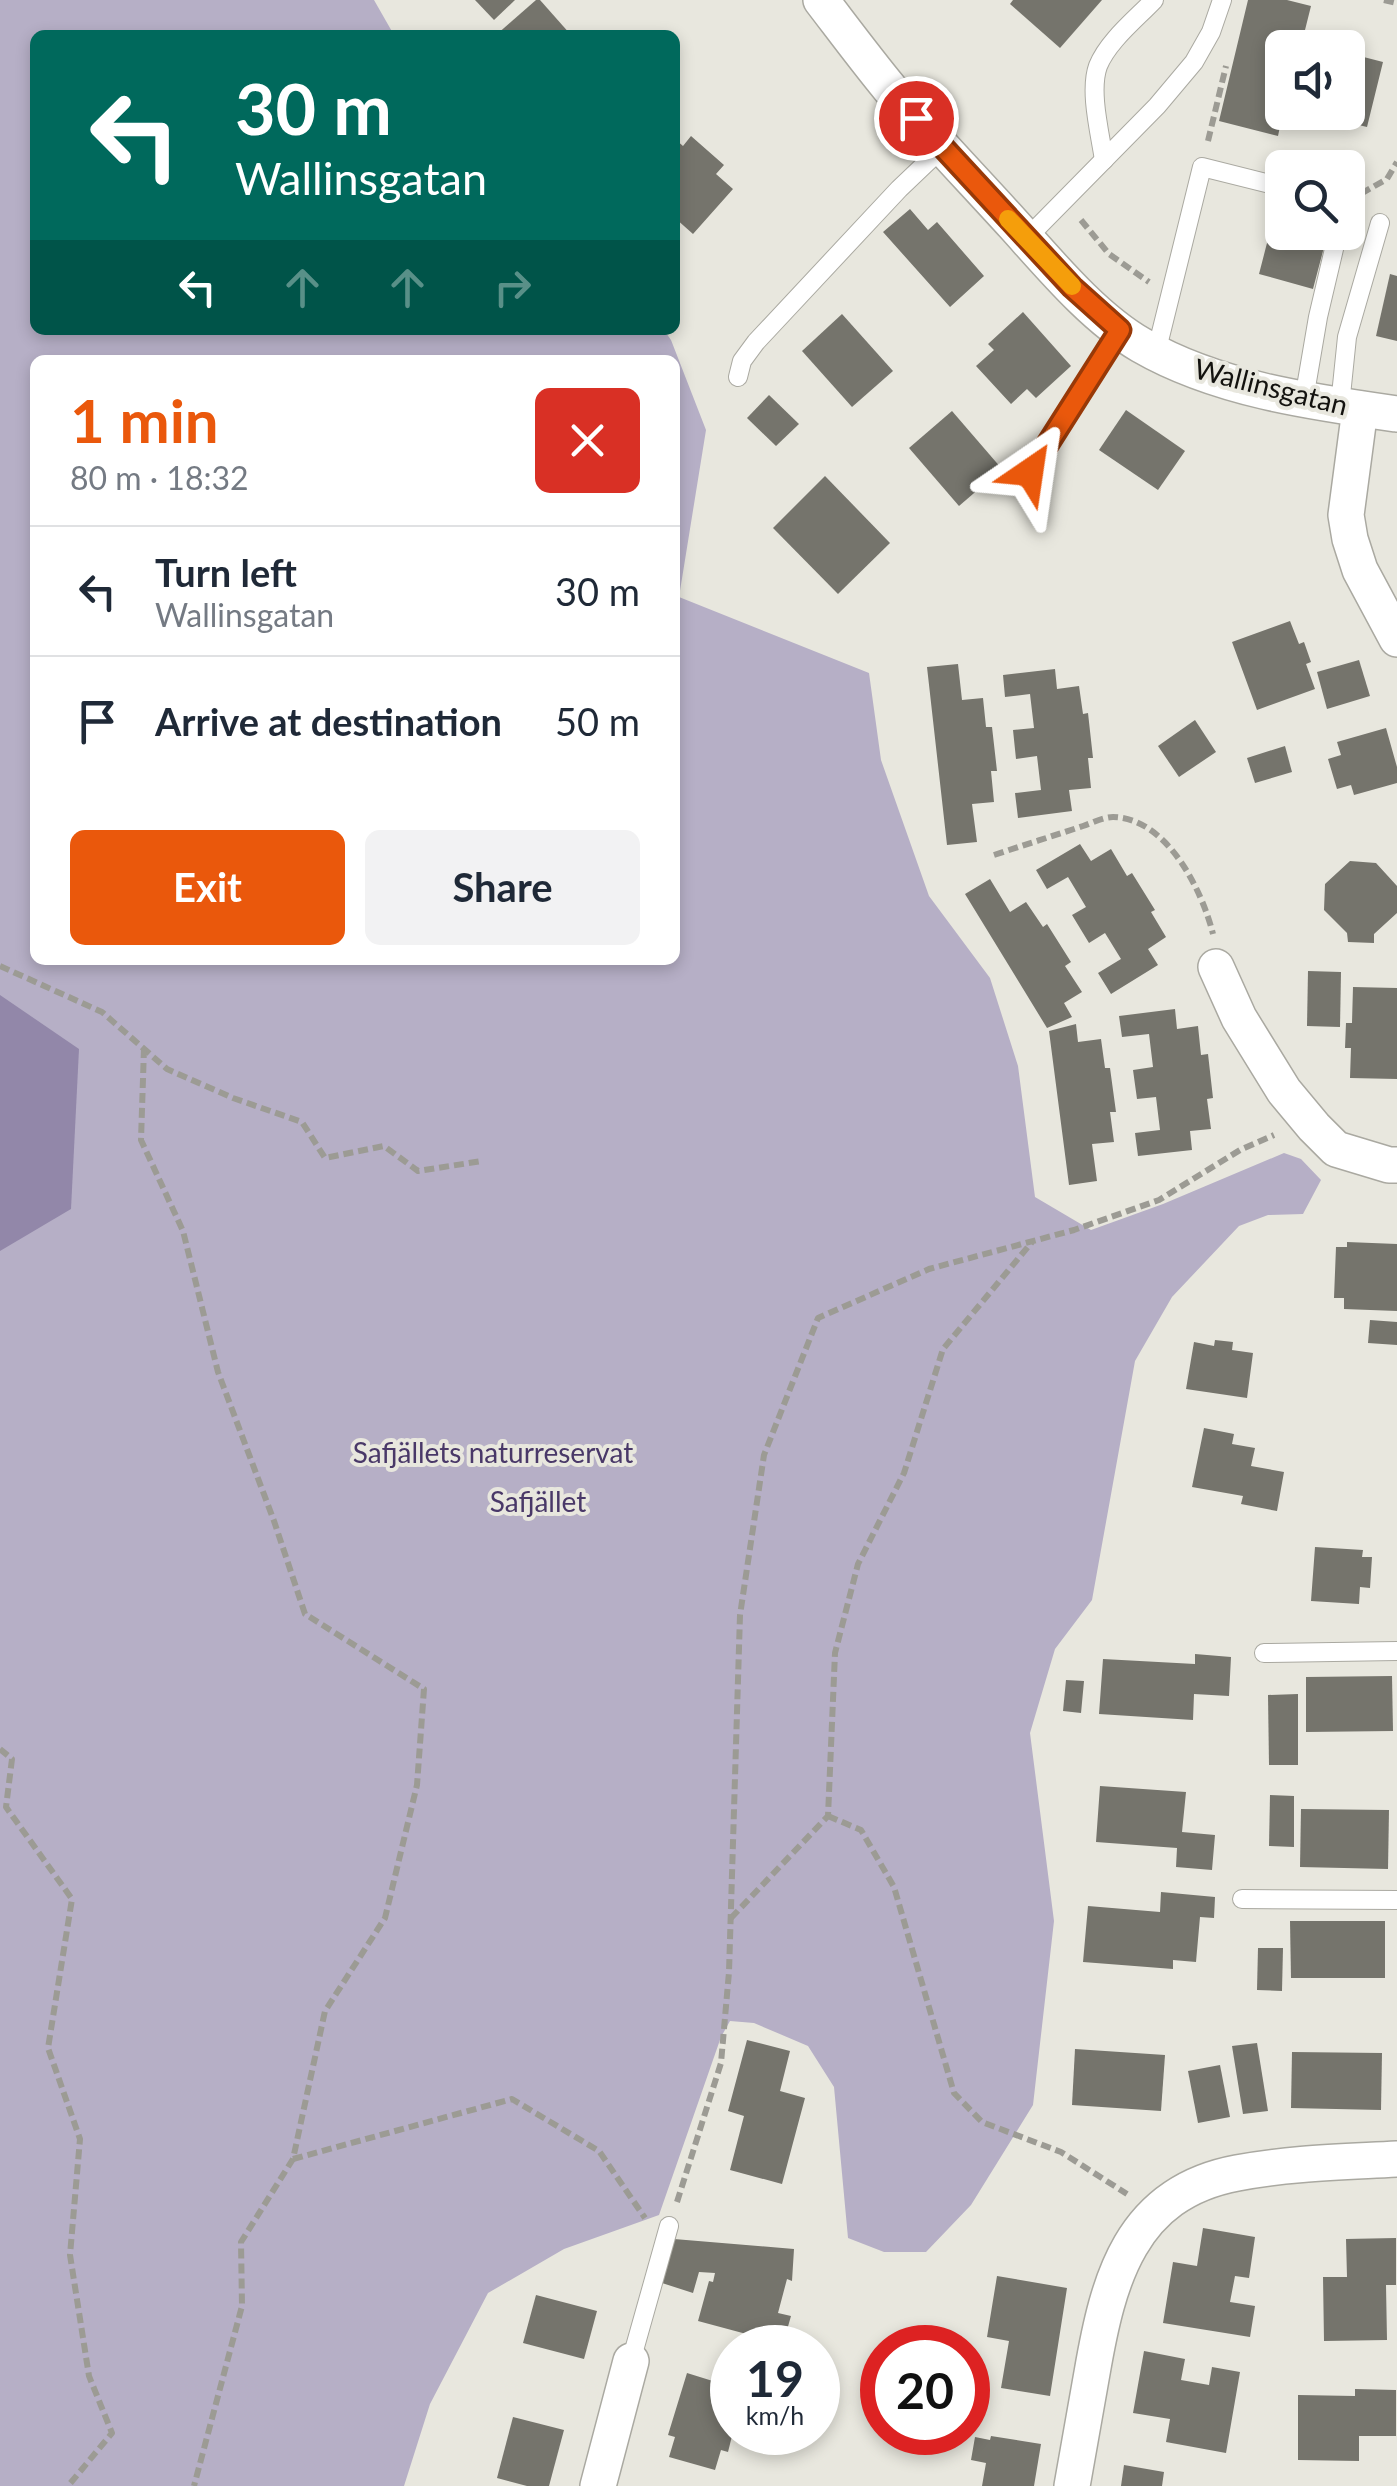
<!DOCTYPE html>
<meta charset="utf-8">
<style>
:root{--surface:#fff;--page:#f2f2f3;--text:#1f2937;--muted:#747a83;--line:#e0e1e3;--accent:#ea580c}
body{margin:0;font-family:Lato,sans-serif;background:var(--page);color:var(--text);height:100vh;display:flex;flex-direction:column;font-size:38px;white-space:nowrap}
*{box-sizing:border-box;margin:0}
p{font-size:32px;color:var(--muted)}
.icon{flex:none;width:55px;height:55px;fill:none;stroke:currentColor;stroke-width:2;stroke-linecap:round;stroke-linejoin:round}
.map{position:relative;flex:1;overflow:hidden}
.side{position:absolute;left:30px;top:355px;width:650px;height:610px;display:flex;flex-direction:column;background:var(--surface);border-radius:15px;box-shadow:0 5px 15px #0003}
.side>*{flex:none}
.hud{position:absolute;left:30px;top:30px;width:650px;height:305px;border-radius:15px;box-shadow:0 5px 15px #0003;background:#00695c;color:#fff;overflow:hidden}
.tools{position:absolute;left:1265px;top:30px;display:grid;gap:20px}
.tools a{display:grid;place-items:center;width:100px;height:100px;border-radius:15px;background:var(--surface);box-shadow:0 5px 15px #0003;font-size:50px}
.speed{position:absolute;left:710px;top:2325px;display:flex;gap:20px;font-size:50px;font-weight:700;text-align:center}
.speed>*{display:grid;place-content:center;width:130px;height:130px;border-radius:50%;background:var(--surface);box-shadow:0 5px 15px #0003;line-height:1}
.speed small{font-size:25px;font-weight:400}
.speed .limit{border:15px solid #d22;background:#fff;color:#111}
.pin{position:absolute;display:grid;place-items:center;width:85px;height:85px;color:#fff;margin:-42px;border:5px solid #fff;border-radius:50%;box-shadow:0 2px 10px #0007}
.me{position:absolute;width:110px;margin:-55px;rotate:32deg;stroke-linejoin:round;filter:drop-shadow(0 0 8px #0008)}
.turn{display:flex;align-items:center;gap:35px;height:210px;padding:0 40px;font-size:45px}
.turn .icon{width:130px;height:130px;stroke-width:2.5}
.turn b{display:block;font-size:70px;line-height:85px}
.lanes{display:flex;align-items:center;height:95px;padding:0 40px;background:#0003;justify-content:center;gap:50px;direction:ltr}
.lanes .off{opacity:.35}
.round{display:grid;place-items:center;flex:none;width:105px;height:105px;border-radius:15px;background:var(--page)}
.summary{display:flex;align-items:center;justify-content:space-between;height:170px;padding:0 40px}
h1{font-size:60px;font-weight:700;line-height:75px;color:var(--accent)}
.primary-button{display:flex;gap:20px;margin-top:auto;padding:20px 40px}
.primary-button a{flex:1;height:115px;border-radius:15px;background:var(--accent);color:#fff;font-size:40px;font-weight:700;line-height:115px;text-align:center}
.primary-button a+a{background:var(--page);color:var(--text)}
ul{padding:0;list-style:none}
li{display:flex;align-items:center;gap:30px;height:130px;padding:0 40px;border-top:2px solid var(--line)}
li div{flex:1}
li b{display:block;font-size:38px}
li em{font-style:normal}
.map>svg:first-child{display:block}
.green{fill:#b6afc6;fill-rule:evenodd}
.water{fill:#9287a9}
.building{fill:#75746c}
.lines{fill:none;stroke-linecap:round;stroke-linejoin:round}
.lane-casing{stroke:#aaa9a1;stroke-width:20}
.street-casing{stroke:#aaa9a1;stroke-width:38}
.path{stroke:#9c9b94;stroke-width:6;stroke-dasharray:10 5;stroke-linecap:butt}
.lane{stroke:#fff;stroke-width:18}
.street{stroke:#fff;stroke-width:35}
.route-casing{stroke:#983908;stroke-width:25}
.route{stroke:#ea580c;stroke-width:18}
.slow{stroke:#f59e0b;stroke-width:18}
.labels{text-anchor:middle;stroke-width:8;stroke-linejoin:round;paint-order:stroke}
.street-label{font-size:28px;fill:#13120f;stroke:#e8e7de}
.park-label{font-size:28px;fill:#493868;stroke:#e8e7de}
</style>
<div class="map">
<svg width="1397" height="2486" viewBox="0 0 1397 2486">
<rect width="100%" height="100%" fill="#e8e7de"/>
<!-- green -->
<path class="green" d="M0,0H374L394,35H35V330H664L671,340L706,430L679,597L869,673L881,760L929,896L990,978L1018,1066L1035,1197L1091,1230L1163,1204L1284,1153L1301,1159L1321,1180L1303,1214L1268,1215L1239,1226L1172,1297L1135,1361L1092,1600L1055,1649L1030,1733L1054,1921L1033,2105L971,2205L926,2252H884L848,2238L834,2087L808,2046L754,2023L730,2021L721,2037L659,2215L564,2249L488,2293L430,2404L404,2486H0ZM35,360H675V960H35Z"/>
<!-- water -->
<path class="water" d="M0,995L79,1049L71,1209L0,1251Z"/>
<!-- building -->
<g class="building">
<path d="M475,0H515L494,20Z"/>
<path d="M536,0H540L571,35H496Z"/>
<path d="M1013,0H1102L1060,48L1010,4Z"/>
<path d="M1248,0H1287L1311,6L1302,42L1318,48H1282L1283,112L1278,136L1219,121Z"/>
<path d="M1348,53L1383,62L1367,127L1313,114L1348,112Z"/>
<path d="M691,136L724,165L716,174L733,189L693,234L675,218V139L683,146Z"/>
<path d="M910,209L928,230L937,222L984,276L950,307L883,232Z"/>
<path d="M1274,216L1282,218V232H1328L1313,289L1259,274Z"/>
<path d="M1390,274L1397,276V341L1376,336Z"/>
<path d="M1023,312L1071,366L1036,398L1027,389L1011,404L976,366L994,350L988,344Z"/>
<path d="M842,314L893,371L852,407L802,351Z"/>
<path d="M769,395L799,424L776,446L747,418Z"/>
<path d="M1126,410L1185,451L1158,490L1099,450Z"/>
<path d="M952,411L1002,469L959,506L909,448Z"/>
<path d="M825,476L890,543L838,594L773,528Z"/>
<path d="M1290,621L1299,644L1304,642L1311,662L1306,664L1315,689L1257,710L1232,642Z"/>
<path d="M1359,660L1370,696L1327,709L1317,672Z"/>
<path d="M958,664L962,700L983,698L986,727H992L997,771H991L994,802L972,804L977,842L947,845L927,667Z"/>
<path d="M1055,669L1057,689L1079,686L1083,714L1088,713L1093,758H1088L1091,788L1069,790L1072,811L1018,818L1015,793L1041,790L1037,756L1016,759L1013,730L1034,728L1030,694L1005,697L1003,675Z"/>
<path d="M1195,720L1216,752L1179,777L1158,746Z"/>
<path d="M1386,728L1397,767V783L1354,795L1351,785L1337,789L1328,759L1341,755L1337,742Z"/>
<path d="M1285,746L1292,772L1255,783L1247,758Z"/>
<path d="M1080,844L1091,861L1111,849L1127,876L1132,873L1155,910L1151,912L1166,937L1148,949L1158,965L1111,994L1098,973L1121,959L1105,933L1089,943L1072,915L1086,907L1068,877L1047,889L1036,870Z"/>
<path d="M1350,861L1376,863L1397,886V913L1374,934V943L1348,942L1347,933L1324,910L1325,884Z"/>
<path d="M990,879L1010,912L1026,902L1043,927L1047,924L1071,962L1065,966L1082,992L1064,1003L1072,1017L1047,1028L965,894Z"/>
<path d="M1308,971L1341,972L1340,1027L1307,1026Z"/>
<path d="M1353,987L1397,988V1079L1350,1078L1351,1048H1345L1346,1023H1352Z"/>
<path d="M1175,1009L1177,1029L1198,1026L1201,1055L1208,1054L1213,1098L1207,1099L1211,1129L1190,1131L1192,1150L1138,1156L1135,1133L1160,1130L1156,1097L1137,1099L1133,1070L1153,1067L1149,1034L1122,1037L1119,1016Z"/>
<path d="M1076,1024L1078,1042L1101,1039L1105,1068H1110L1116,1112H1110L1114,1142L1092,1144L1097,1181L1069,1185L1049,1031Z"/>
<path d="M1347,1242L1397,1244V1311L1344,1309V1298H1334L1336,1247H1347Z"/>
<path d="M1370,1320L1397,1322V1345L1368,1343Z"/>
<path d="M1215,1340L1233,1342L1232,1350L1253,1353L1247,1398L1186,1389L1194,1342L1214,1346Z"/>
<path d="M1204,1428L1234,1434L1232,1444L1255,1448L1251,1466L1284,1472L1277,1511L1241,1504L1243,1496L1192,1487Z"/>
<path d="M1315,1547L1363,1550L1362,1557H1372L1370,1588L1360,1587L1359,1604L1311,1601Z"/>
<path d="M1195,1654L1231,1657L1229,1696L1194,1694L1193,1720L1099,1714L1103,1659L1195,1664Z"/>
<path d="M1392,1676L1393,1731L1306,1732V1677Z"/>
<path d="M1066,1680L1084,1681L1081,1713L1063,1711Z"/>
<path d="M1298,1694V1765H1269L1268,1695Z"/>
<path d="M1100,1786L1186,1792L1182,1832L1215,1835L1212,1870L1176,1867L1177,1848L1096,1842Z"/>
<path d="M1270,1795L1294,1796V1847L1269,1846Z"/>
<path d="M1301,1809L1389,1810L1388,1869L1300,1867Z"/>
<path d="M1161,1892L1215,1897L1214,1918L1200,1917L1196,1962L1173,1960V1969L1083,1962L1088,1906L1160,1912Z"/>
<path d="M1290,1921H1385V1978H1291Z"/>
<path d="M1258,1948H1283L1282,1991L1257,1990Z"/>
<path d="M747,2040L790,2051L780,2091L805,2098L782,2184L730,2170L744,2116L728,2111Z"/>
<path d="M1257,2043L1268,2111L1243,2114L1232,2046Z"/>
<path d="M1075,2049L1165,2055L1161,2111L1072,2105Z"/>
<path d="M1292,2052L1382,2053L1381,2110L1291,2108Z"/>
<path d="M1220,2065L1230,2117L1198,2123L1188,2071Z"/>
<path d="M1203,2228L1255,2237L1249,2278L1235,2276L1230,2302L1255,2306L1250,2337L1163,2323L1173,2262L1197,2266Z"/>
<path d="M1396,2238V2285H1386L1387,2340L1324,2341L1323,2277H1347L1346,2239Z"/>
<path d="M674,2239L794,2249L792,2281L787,2279L778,2313L791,2316L783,2344L698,2321L709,2281L713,2282L715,2273L699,2272L693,2293L662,2283Z"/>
<path d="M997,2276L1067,2288L1050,2396L1001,2388L1009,2341L987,2337Z"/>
<path d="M536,2295L597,2311L584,2359L523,2343Z"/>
<path d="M1144,2351L1185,2359L1181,2380L1209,2385L1212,2367L1240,2372L1226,2453L1166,2442L1170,2419L1133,2413Z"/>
<path d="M687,2373L732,2387L733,2432L728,2452L721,2450L715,2470L669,2457L675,2437L668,2435Z"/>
<path d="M1355,2389L1396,2390V2436H1359V2461L1298,2460V2395L1355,2396Z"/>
<path d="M513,2417L564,2430L549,2486H527L497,2478Z"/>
<path d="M991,2436L1041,2444L1034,2486H982L986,2463L971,2460L975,2437L990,2440Z"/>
<path d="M1124,2465L1164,2472L1162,2486H1121Z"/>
</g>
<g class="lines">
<defs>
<g id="lane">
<path d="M1104,160C1100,133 1089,91 1098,66C1108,41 1136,19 1154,0"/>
<path d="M1026,239L1157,106L1194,62L1211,32L1222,0"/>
<path d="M1156,353L1202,167L1282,187"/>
<path d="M738,377L742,361L756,342L899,189L942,148"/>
<path d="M1304,399L1318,317L1338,232"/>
<path d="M1340,405L1347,337L1380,223"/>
<path d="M1030,473L1121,330"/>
<path d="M1264,1653L1397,1651"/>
<path d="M1242,1899L1397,1900"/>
<path d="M631,2361L669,2226"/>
</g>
<g id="street">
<path d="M821,0C844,30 867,61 891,90C931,136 973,180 1014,225C1051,266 1094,318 1141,345C1217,389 1312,402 1397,414"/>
<path d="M1360,409L1346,515L1350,539L1360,570L1397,639"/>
<path d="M1216,967L1239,1018L1284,1091L1314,1127L1336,1149L1389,1165H1397"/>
<path d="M598,2486L631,2361"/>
<path d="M1072,2486C1079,2448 1085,2411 1092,2373C1108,2280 1130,2193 1237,2173C1289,2163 1344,2162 1397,2159"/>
</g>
</defs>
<!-- lane casing -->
<use href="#lane" class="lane-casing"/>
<!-- street casing -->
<use href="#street" class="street-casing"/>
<!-- path -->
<g class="path">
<path d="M1384,0L1397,3"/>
<path d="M1208,141L1226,66"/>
<path d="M1348,201L1387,179L1397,162"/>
<path d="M1081,220L1109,254L1149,282"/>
<path d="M994,855C1024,845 1053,836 1083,826C1092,823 1104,817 1113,817C1167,818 1202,890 1213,934"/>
<path d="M0,966L102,1012L167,1069L233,1098L302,1122L325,1158L384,1146L418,1171L482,1161"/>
<path d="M144,1048L141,1140L183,1231L218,1372L274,1521L305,1614L424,1689L417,1785L385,1918L325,2011L293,2159L241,2242L242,2306L194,2486"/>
<path d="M0,1749L12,1759L6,1807L72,1899L48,2048L80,2139L70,2255L89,2376L112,2433L68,2486"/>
<path d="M828,1816L861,1830L894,1887L954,2093L982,2122L1061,2152L1127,2194"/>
<path d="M731,1918L828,1816L835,1653L858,1564L904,1473L943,1349L1032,1242"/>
<path d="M293,2159L512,2099L599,2151L645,2218"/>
<path d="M677,2202L721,2063L729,1972L740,1615L764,1455L818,1318L929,1269L1074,1230L1159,1200L1240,1150L1274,1135"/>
</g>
<!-- lane -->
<use href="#lane" class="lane"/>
<!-- street -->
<use href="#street" class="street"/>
</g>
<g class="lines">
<defs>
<path id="route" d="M916,118L1072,287L1120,330L1030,472"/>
</defs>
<!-- route casing -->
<use href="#route" class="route-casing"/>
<!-- route -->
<use href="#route" class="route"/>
<!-- slow -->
<path class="slow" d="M1008,219L1072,286"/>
</g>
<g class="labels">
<!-- street labels -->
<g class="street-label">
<text transform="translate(1271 387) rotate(14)" y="10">Wallinsgatan</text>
</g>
<!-- park labels -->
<g class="park-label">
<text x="493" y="1463">Safjällets naturreservat</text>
<text x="538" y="1512">Safjället</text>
</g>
</g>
</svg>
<div class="tools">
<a><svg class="icon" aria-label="sound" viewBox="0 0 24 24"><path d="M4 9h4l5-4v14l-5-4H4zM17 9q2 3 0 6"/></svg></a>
<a><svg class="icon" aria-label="search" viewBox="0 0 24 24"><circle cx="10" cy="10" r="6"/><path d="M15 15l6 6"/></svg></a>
</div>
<div class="speed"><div>19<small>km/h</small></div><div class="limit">20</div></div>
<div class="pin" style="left:916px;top:118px;background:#d93025"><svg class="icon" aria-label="arrive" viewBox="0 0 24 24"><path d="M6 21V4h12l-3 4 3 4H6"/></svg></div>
<svg class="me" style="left:1030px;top:472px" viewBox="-20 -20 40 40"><path d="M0-17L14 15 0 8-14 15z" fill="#ea580c" stroke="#fff" stroke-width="4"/></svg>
<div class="hud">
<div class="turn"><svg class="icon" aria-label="left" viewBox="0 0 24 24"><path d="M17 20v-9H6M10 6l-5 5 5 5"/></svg><div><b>30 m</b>Wallinsgatan</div></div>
<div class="lanes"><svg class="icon" aria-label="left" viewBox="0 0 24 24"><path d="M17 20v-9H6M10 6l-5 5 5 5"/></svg><svg class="icon off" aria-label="ahead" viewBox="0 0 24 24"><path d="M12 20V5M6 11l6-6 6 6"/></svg><svg class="icon off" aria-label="ahead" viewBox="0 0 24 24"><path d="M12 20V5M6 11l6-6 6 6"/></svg><svg class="icon off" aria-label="right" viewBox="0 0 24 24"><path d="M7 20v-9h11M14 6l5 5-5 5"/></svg></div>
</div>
<section class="side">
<div class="summary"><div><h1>1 min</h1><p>80 m · 18:32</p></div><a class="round" style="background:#d93025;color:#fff"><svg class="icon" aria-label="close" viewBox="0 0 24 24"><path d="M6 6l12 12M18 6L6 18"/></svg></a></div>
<ul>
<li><svg class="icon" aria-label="left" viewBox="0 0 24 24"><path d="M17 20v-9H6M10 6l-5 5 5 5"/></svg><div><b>Turn left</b><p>Wallinsgatan</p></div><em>30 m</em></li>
<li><svg class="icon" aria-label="arrive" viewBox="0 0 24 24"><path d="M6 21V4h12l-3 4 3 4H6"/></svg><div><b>Arrive at destination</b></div><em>50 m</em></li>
</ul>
<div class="primary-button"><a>Exit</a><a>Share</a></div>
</section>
</div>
